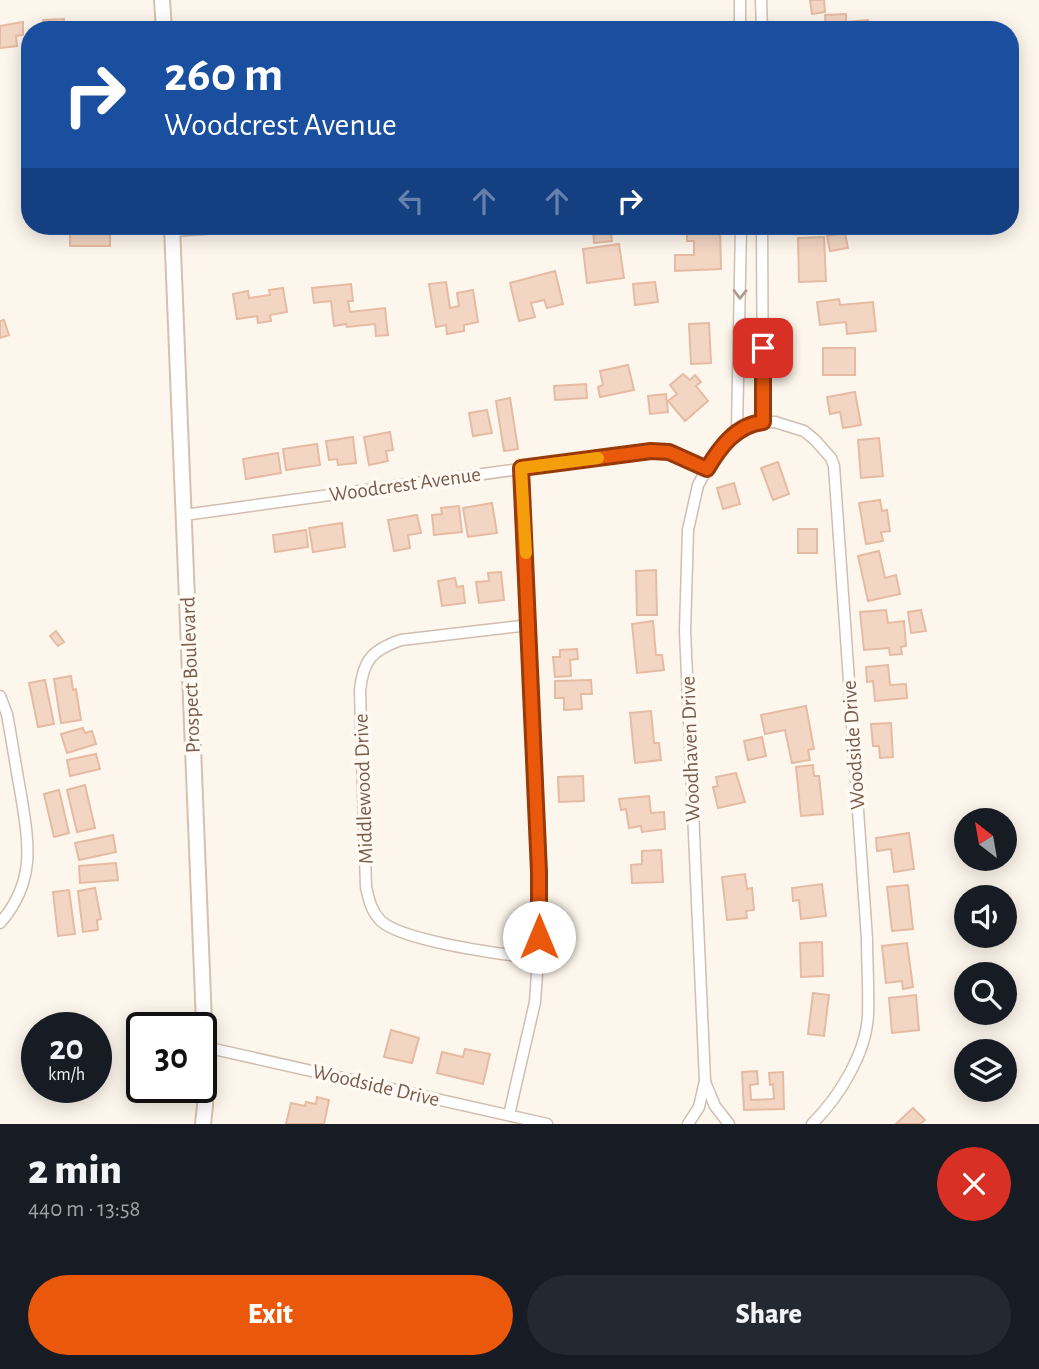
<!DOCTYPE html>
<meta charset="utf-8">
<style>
:root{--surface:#171b24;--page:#242831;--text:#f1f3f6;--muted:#9ea1a6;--accent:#ea580c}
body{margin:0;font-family:"Alegreya Sans",sans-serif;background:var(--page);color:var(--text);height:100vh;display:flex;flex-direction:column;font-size:26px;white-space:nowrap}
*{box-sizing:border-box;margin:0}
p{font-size:23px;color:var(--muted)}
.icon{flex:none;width:38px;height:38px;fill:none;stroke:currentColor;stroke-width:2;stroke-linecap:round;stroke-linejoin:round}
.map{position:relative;height:1124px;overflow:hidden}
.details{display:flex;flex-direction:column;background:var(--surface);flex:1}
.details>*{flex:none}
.hud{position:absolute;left:21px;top:21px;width:998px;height:214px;border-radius:28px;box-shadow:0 4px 18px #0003;background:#1a4fa0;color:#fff;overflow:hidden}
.needle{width:46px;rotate:329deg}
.controls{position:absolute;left:954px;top:808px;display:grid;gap:14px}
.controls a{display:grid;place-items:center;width:63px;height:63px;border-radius:50%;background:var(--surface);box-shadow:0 4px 18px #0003;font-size:35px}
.speed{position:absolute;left:21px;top:1012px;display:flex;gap:14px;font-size:35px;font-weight:700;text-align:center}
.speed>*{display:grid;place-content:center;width:91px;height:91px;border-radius:50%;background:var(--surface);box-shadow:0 4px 18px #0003;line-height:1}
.speed small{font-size:18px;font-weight:400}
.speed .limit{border:4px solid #111;border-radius:10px;background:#fff;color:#111}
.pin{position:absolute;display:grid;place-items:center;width:60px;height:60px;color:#fff;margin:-30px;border-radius:14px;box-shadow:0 4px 10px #0006}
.me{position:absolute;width:77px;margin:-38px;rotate:0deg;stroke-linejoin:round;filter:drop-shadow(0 0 5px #0008)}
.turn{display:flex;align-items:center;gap:24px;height:147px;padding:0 28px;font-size:32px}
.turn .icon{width:91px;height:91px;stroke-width:2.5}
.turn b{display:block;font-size:49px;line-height:60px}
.lanes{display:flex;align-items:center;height:66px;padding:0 28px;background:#0003;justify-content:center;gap:35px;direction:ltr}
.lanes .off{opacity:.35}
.round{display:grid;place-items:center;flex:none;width:74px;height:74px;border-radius:37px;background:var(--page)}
.summary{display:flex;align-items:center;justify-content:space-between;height:119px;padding:0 28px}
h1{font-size:42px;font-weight:800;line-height:52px}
.button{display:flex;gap:14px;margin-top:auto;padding:14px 28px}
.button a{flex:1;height:80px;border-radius:42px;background:var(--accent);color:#fff;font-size:28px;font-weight:800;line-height:80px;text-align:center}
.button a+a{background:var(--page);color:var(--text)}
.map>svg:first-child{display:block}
.building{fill:#f3d5c3;stroke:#e6bba3;stroke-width:2}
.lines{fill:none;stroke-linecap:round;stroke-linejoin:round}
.minor-casing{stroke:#d1beb0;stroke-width:13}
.secondary-casing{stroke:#d6c0b0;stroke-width:18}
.minor{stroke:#fff;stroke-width:10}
.secondary{stroke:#fff;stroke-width:14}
.oneway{stroke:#af9d94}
.route-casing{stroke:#983908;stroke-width:18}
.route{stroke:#ea580c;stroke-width:12}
.slow{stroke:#f59e0b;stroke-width:12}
.labels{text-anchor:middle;stroke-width:7;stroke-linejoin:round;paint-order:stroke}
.street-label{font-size:21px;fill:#7a5c4d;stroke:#fffaf3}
</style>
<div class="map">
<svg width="1039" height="1124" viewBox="0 0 1039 1124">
<rect width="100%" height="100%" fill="#fdf6ec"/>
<!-- building -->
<g class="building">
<path d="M810,0H824L825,12L812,14Z"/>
<path d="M846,14V22L868,20V30H826L825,15Z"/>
<path d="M64,19V22H79V30H44L43,20Z"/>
<path d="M23,22V35L16,36L17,46L0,48V26Z"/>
<rect x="70" y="226" width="40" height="20"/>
<path d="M593,226H610L612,241L594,243Z"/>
<path d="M687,226H720L721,269L675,271V255H694V241H687Z"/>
<path d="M845,233L848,248L830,251L827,236Z"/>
<path d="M824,237L826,281L799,282L798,238Z"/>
<path d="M619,244L624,278L587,283L583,249Z"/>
<path d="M555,271L563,304L547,308L544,300L531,303L535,317L519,321L510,283Z"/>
<path d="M446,282L450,308L459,306L457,293L473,290L478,322L464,325V331L447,334L446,325L436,327L429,284Z"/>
<path d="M655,282L658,302L635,305L633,284Z"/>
<path d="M351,284L353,301H348L350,312L385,308L388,335L376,336L375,324L347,327L346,324L334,326L331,301L314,303L312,288Z"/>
<path d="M283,288L287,312L270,315L271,321L258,323L257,316L237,319L233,294L248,291L249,298L270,295L269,290Z"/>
<path d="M839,299L840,305L873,302L876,331L847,334L846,322L820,325L817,302Z"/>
<path d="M4,320L9,335L0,338V321Z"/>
<path d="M709,323L711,363L691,364L689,324Z"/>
<rect x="823" y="348" width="32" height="27"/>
<path d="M628,365L634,390L600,397L598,387L603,385L600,371Z"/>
<path d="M683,374L690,380L695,375L701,382L696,386L708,401L685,421L668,401L677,394L670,385Z"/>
<path d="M586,384L587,398L555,400L554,386Z"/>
<path d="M855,392L861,425L843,428L840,412L830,414L827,397Z"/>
<path d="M666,394L668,412L650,414L648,396Z"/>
<path d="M510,398L518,449L504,451L496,401Z"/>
<path d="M487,410L492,433L473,436L469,413Z"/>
<path d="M390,432L393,450L386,451L388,461L369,465L364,437Z"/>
<path d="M353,437L356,463L338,465L337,459L329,460L326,441Z"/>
<path d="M879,438L883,476L861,478L858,440Z"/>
<path d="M317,444L320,465L286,470L283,449Z"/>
<path d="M278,453L281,473L246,479L243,459Z"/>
<path d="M778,462L789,494L773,500L761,468Z"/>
<path d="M734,483L740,504L723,509L717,488Z"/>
<path d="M880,500L882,511L887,510L890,531L881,532L883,541L866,544L859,503Z"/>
<path d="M492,503L497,533L468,537L463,508Z"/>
<path d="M459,506L462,532L434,535L432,515L442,514L441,508Z"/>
<path d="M417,515L421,533L408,535L410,548L394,551L388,520Z"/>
<path d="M342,523L345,547L313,552L309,528Z"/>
<rect x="798" y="529" width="19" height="24"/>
<path d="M306,530L308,547L275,552L273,535Z"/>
<path d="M879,551L885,578L896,575L900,594L868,601L858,556Z"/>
<path d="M656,570L657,615H637L636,571Z"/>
<path d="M501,572L504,600L479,603L476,582L489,581L488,573Z"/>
<path d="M455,578L457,587L463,586L465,603L442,606L438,581Z"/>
<path d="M886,610L888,623L904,621L906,646L901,647L902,654L890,655L889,648L864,650L860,612Z"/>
<path d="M921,610L926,631L911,633L908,612Z"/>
<path d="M653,621L656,655H662L664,670L637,673L632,624Z"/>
<path d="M56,631L64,642L58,646L50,636Z"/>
<path d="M577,649L578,659L570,660L571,676L555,677L553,657H560V650Z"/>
<path d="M888,665L890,685L906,684L907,698L875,701L873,681L867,682L866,667Z"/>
<path d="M71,676L73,690L76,689L81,720L61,723L54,679Z"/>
<path d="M45,680L54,724L38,727L29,683Z"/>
<path d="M591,680L592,694H581L582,709L564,710V698H555V681Z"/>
<path d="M806,706L814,749L808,750L810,760L792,763L785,730L765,734L761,715Z"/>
<path d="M651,711L654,743H659L661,760L635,763L630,713Z"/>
<path d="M891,723L893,757L880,758L879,746H873L871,724Z"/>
<path d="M83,728L85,733L92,731L96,744L67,753L61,734Z"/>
<path d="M762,737L766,756L748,760L744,741Z"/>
<path d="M96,754L100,769L70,776L67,760Z"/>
<path d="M813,765L814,776H819L823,814L801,816L796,767Z"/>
<path d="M736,773L745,802L718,808L713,787L718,786L716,777Z"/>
<path d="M583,776L584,801L559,802L558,777Z"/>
<path d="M85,785L95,828L77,832L67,790Z"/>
<path d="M59,790L69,833L54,837L44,794Z"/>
<path d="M649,796L651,813L664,812L665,829L642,832L641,826L629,828L626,809L621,810L619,799Z"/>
<path d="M909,833L914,869L894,872L891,849L877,851L876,838Z"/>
<path d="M113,835L116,852L79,860L75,843Z"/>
<path d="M661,850L663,882L632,883L631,865L642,864V851Z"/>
<path d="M116,863L118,880L80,883L79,866Z"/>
<path d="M745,874L747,889L752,888L754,910L746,911L747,918L727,920L722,877Z"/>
<path d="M822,884L826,916L801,919L799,900L793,901L792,888Z"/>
<path d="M908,885L913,929L892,931L887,887Z"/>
<path d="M95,888L101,919L97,920L98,930L83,932L78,891Z"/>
<path d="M69,890L75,934L58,936L53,892Z"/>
<path d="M822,942L823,976L801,977L800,943Z"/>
<path d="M907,943L913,987L903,989L902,981L886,983L882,946Z"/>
<path d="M813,993L829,995L824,1036L808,1034Z"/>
<path d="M916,995L919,1030L892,1033L889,998Z"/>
<path d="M391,1030L419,1038L412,1063L384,1057Z"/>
<path d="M465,1049L490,1054L483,1084L437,1073L442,1052L463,1057Z"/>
<path d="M757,1071L758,1084L750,1085L751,1100L774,1099L773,1084L770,1085L769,1073L783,1072L784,1109L744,1110L742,1072Z"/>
<path d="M317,1097L329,1100L324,1124H286L291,1103L305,1106L306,1102L316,1104Z"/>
<path d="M913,1108L925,1120L920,1124H896Z"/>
</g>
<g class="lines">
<defs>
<g id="minor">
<path d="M740,0V30"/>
<path d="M761,0L762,30"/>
<path d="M762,226L763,422"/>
<path d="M172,231L247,226"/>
<path d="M737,430L741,226"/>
<path d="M184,515L651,451L669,452L707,469"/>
<path d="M530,625L401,640C372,650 363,660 360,691L366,887C369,900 371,911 381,921C404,942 504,954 538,959"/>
<path d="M0,696L7,714C12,741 16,768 21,795C29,844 36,882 0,923"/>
<path d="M205,1047L547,1124"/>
<path d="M705,1082L715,1106L729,1124"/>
<path d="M509,1115L535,1002L538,959L539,872L521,468"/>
<path d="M688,1124L699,1107L705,1081L685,631L688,530L698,485L707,469L737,430L752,423L775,422L804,431L815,440L831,458L834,466L867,939C867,964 869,990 868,1015C866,1054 839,1097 812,1124"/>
</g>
<g id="secondary">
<path d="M162,0L164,30"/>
<path d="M172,226L205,1047V1106L203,1124"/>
</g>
</defs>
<!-- minor casing -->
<use href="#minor" class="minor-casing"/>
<!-- secondary casing -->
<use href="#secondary" class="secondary-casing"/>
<!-- minor -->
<use href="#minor" class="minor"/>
<!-- secondary -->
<use href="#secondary" class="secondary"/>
</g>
<!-- one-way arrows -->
<defs><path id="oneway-chevron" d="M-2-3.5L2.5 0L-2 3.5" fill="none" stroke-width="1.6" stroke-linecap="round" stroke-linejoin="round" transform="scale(1.75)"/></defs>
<use class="oneway" href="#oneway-chevron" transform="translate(740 294) rotate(91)"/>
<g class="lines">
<defs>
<path id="route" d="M539,937V872L521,468L651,451L669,452L707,469C720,447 736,425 763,422V348"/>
</defs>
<!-- route casing -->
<use href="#route" class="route-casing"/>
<!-- route -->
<use href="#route" class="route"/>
<!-- slow -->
<path class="slow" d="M526,553L521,468L598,458"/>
</g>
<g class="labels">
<!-- street labels -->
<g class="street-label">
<text transform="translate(405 484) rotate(-8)" y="7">Woodcrest Avenue</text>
<text transform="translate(190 675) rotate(-92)" y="7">Prospect Boulevard</text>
<text transform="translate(853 745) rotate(-94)" y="7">Woodside Drive</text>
<text transform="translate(690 749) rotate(-92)" y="7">Woodhaven Drive</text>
<text transform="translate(363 789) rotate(-92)" y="7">Middlewood Drive</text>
<text transform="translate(376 1085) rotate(13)" y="7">Woodside Drive</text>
</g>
</g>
</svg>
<div class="controls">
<a><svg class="needle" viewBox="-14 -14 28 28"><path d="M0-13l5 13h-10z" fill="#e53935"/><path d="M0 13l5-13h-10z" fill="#9ea1a6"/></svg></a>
<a><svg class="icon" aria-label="sound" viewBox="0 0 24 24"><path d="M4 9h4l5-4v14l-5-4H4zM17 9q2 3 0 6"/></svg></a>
<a><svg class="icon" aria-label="search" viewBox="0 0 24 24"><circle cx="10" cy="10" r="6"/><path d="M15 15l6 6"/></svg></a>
<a><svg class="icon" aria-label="layers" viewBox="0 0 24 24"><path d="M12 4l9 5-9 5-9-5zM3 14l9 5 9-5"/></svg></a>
</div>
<div class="speed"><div>20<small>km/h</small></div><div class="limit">30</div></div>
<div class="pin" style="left:763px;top:348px;background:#d93025"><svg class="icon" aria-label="arrive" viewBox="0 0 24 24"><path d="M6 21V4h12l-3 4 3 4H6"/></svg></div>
<svg class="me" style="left:539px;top:937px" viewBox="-20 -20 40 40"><circle r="19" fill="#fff"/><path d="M0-13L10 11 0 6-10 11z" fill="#ea580c"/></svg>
<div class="hud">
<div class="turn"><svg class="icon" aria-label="right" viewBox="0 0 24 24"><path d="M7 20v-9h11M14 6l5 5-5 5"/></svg><div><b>260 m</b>Woodcrest Avenue</div></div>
<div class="lanes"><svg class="icon off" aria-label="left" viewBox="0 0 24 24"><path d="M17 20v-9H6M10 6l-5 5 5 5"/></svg><svg class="icon off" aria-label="ahead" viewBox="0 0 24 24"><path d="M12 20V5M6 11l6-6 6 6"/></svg><svg class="icon off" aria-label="ahead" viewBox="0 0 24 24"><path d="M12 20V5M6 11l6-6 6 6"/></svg><svg class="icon" aria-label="right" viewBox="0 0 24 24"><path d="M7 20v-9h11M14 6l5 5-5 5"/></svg></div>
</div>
</div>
<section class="details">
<div class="summary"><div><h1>2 min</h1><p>440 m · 13:58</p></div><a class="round" style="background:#d93025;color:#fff"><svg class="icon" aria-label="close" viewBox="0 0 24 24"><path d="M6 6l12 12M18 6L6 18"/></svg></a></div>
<div class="button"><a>Exit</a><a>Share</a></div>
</section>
